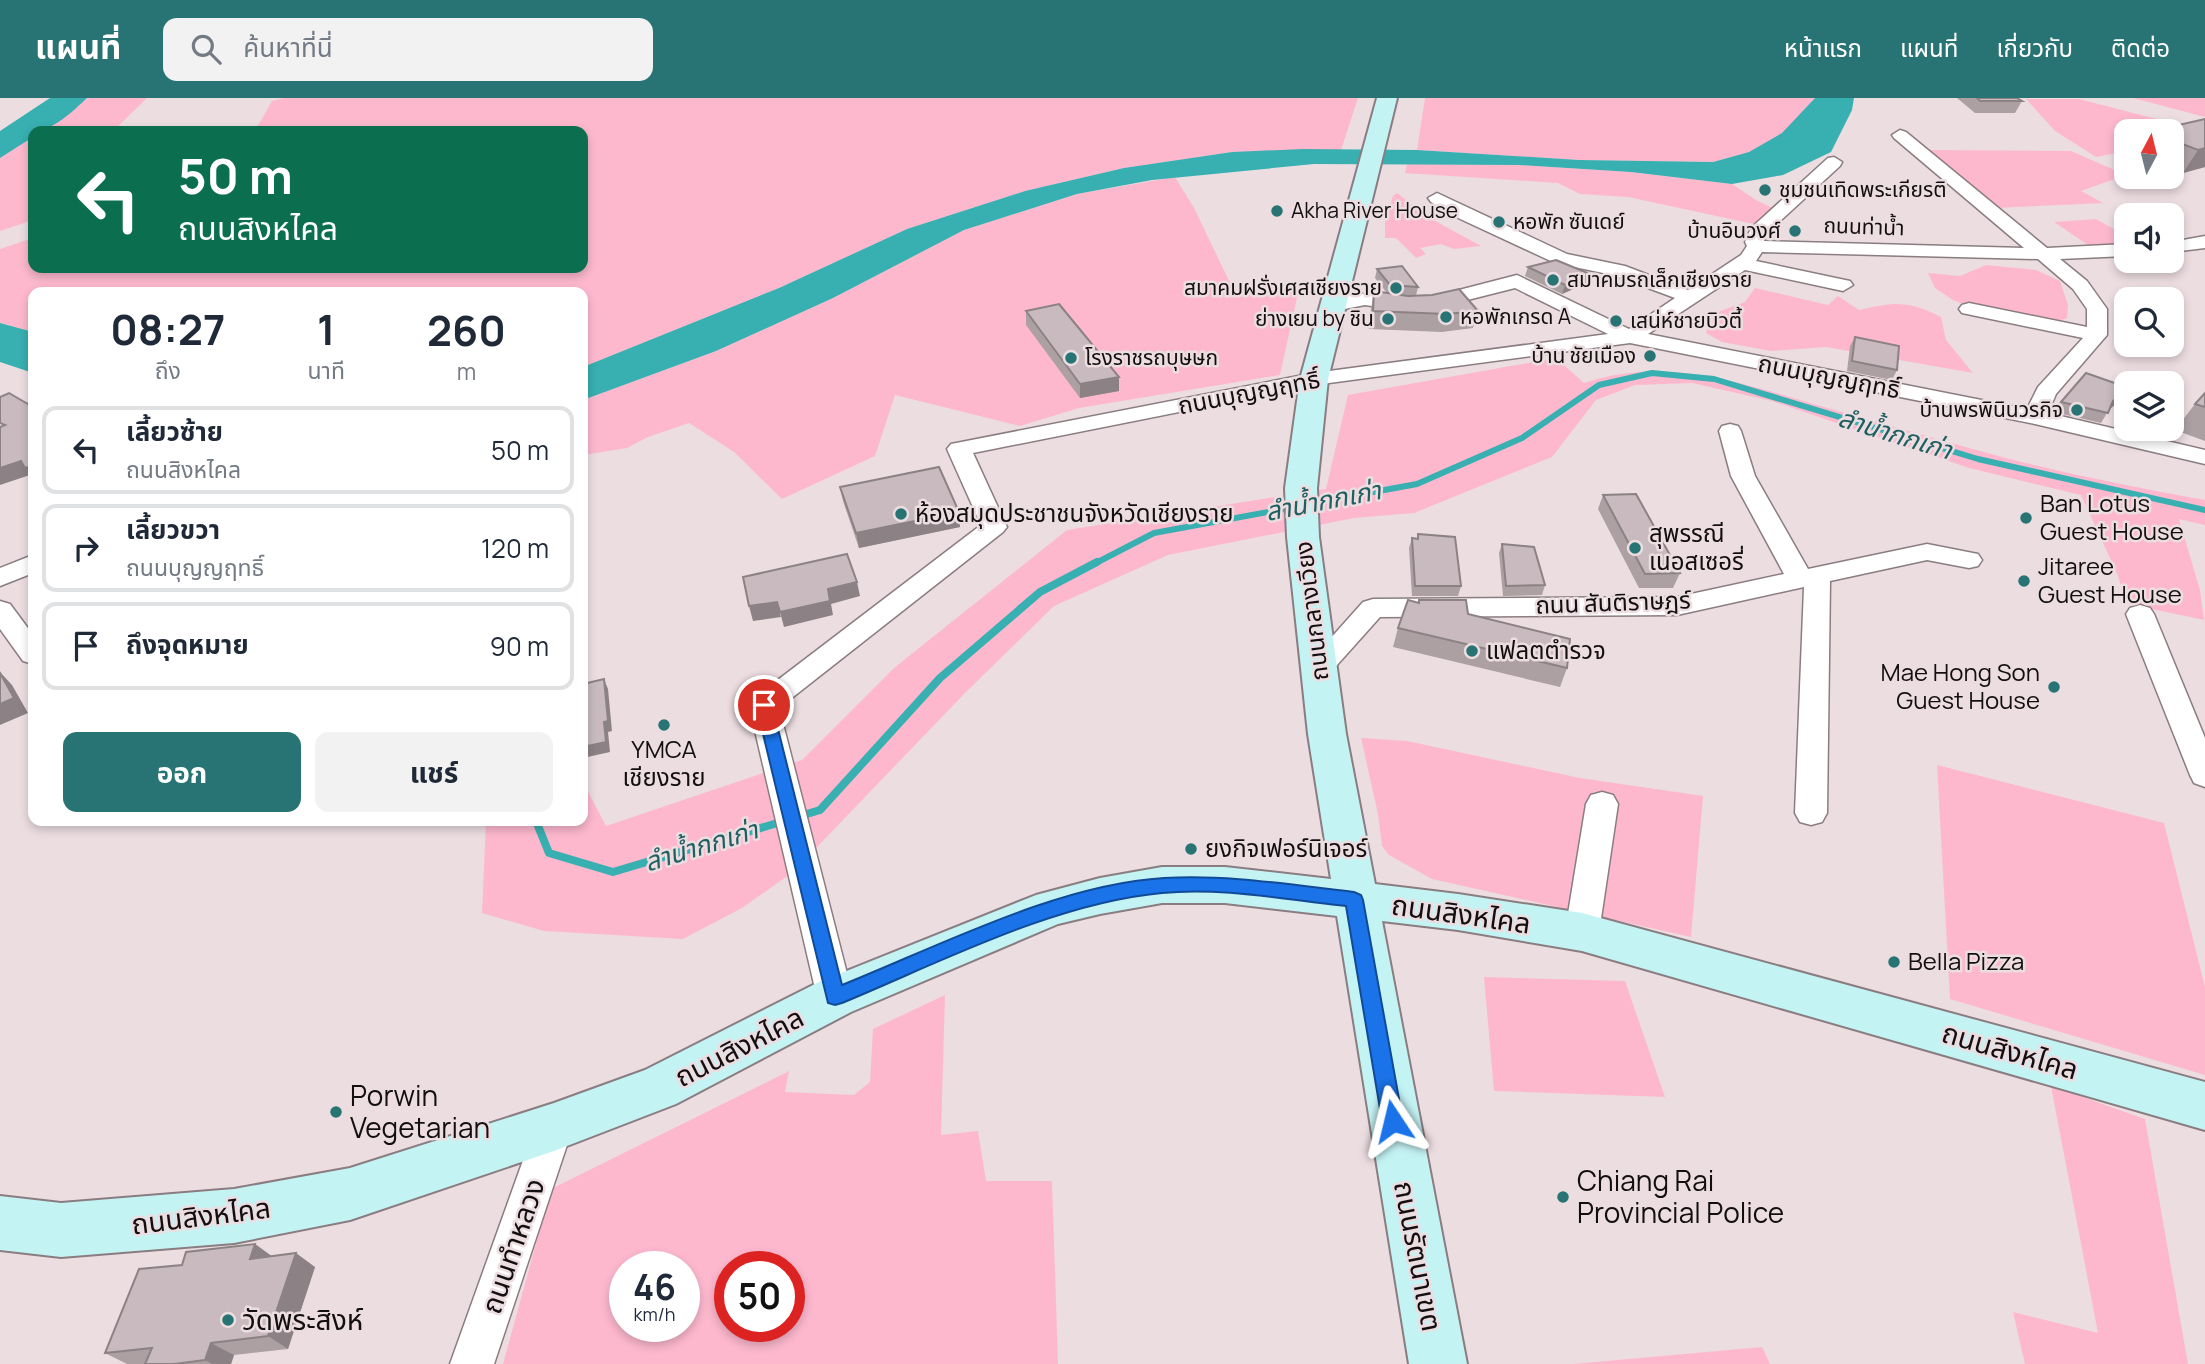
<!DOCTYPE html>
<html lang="th">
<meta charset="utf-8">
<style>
:root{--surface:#fff;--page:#f2f2f3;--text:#1f2937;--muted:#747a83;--line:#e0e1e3;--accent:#287374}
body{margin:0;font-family:Manrope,"Noto Sans Thai",sans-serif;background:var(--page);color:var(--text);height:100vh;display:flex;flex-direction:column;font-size:26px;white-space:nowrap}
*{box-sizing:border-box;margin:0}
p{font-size:23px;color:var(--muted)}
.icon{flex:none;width:38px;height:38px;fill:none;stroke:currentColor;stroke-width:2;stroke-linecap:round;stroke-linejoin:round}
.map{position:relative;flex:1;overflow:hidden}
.sheet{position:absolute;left:28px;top:189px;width:560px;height:539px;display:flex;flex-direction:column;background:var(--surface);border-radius:14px;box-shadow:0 4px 10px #0003}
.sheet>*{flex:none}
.guide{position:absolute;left:28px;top:28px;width:560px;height:147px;border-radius:14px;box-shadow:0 4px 10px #0003;background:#0b6e4f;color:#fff;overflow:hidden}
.needle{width:46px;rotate:7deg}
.buttons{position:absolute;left:2114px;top:21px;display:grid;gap:14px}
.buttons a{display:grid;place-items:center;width:70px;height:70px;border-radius:14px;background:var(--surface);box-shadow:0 4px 10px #0003;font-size:35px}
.speed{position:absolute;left:609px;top:1153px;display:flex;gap:14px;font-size:35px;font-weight:700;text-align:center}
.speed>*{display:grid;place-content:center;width:91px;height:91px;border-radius:50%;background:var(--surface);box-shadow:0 4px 10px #0003;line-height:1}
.speed small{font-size:18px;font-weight:400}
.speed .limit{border:10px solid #d22;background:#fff;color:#111}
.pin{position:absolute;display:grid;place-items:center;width:60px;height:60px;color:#fff;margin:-30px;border:4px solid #fff;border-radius:50%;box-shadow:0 2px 7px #0007}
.me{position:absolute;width:77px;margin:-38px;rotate:350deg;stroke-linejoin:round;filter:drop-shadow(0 0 5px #0008)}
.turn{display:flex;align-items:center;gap:24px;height:147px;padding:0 35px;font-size:32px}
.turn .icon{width:91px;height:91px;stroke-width:2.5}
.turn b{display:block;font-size:49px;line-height:60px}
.eta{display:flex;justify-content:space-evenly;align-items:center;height:119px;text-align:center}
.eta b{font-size:42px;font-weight:700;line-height:49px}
.cta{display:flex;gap:14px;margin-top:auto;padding:14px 35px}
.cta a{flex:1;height:80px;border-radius:14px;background:var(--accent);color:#fff;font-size:28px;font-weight:700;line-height:80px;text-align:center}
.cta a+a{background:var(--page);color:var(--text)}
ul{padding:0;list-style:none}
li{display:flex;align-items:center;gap:21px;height:88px;margin:0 14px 10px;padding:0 21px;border:4px solid var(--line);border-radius:14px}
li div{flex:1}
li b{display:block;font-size:26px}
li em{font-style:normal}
header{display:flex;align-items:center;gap:42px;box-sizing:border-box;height:98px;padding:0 35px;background:var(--accent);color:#fff}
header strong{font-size:33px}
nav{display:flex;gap:38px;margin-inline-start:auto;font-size:24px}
.search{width:490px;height:63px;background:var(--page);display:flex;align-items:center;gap:18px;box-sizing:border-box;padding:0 24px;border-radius:14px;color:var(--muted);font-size:26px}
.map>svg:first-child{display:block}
.green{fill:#fdb8ce;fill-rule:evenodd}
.water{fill:#38afb1}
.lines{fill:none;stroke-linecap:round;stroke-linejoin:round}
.stream-far1{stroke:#38afb1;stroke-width:6}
.stream{stroke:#38afb1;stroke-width:8}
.street-casing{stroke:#8a7d81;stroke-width:3}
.secondary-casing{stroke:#8a7d81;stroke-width:4}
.street{fill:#fff;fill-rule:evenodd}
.secondary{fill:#c4f3f4;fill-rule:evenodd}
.wall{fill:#aca0a3}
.shaded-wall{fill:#8c8285}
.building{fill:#c8babe;stroke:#8c8285;stroke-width:2}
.route{fill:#1a73e8;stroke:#114b97;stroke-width:2}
.poi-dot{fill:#287374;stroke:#ecdde1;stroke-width:2.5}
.labels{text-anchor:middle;stroke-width:5;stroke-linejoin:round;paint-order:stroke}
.far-poi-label{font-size:21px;fill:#130f10;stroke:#ecdde1;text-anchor:start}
.far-street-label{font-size:21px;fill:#130f10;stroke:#ecdde1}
.street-label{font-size:24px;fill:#130f10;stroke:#ecdde1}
.poi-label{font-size:24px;fill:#130f10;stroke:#ecdde1;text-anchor:start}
.water-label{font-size:26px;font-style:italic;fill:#205f60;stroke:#ecdde1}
.near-street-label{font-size:28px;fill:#130f10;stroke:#ecdde1}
.near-poi-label{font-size:28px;fill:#130f10;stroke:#ecdde1;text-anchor:start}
</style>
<header>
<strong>แผนที่</strong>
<div class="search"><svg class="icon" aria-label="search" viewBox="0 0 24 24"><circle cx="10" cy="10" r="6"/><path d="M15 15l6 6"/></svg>ค้นหาที่นี่</div>
<nav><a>หน้าแรก</a><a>แผนที่</a><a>เกี่ยวกับ</a><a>ติดต่อ</a></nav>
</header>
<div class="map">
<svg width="2205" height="1266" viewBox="0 0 2205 1266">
<rect width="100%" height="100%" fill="#ecdde1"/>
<!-- green -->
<g class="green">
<path d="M87,0H147L113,33H42L70,15Z"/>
<path d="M284,0H1358L1341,52L1232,54L1124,70L1025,93L907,131L779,190L583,269V194H33V234L0,225V151L33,140V170H583V33H255L272,3Z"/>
<path d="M1425,0H1815L1783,35L1749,54L1713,64L1579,62L1417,52Z"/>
<path d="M2133,0H2205V19Z"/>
<path d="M2026,1H2079L2168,24L2200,39L2172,33H2126V53L2096,59L2055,33Z"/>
<path d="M33,39V122L0,133V60Z"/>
<path d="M1923,52L2071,53L2126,77L2081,93L2103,105L1996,110Z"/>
<path d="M1407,66L1519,67L1631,74L1732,86L1756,102L1781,114L1763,128L1628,99L1580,96L1558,85L1405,75Z"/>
<path d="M1175,79L1194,110L1233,191L1300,186L1280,277L1079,310L1020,328L895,297L875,358L782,401L734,354L689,325L648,339L627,350L583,357V302L716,253L833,200L964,132L1077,96Z"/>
<path d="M1397,95L1428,119L1481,148L1454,151L1441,146L1420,150L1426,156L1416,160L1396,140H1385V125L1393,98Z"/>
<path d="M2096,121L2126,138V147L2091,149L2054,124Z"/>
<path d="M1986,167L2036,172L2060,183L2068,207L2067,220L2049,227L1989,216L1953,202L1935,190L1928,175L1960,178Z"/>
<path d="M1755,190L1828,207L1838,198L1859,212C1894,204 1908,202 1941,219L1946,242L1973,275L1826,249L1771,253L1722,244L1706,235L1710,217L1745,204Z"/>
<path d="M1556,260L1584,285C1665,258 1738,284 1817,307C1870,322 1923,337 1976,352C2052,373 2128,388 2205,402V427L2179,421L2200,492L2204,522L2128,506L2116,473L2081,397L1969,370L1772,303L1692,285L1635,287L1596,302L1552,359L1414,415L1354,420L1168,457L1054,508L965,595L793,774L742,810L683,841L544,833L482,815L486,723H583V684L606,728L802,662L894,570L1067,432L1326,391L1348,297Z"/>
<path d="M1361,640L1407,643L1580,680L1703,698L1691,839L1432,781L1389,757L1382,748L1378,716Z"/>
<path d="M1937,667L2164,725L2205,889V977L1950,901Z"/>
<path d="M1484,879L1625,883L1665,999L1494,993Z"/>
<path d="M945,897L941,1037L978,1033L986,1083H1052L1058,1266H503L551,1091L789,973L785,994L854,997L870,984L873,931ZM625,1169H684V1228H625ZM730,1169H789V1228H730Z"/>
<path d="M2051,988L2145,1021L2188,1266H2025L2013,1214L2098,1235Z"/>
<path d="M1762,1249L1770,1266H1574Z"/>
</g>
<!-- water -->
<g class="water">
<path d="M50,0H87C73,13 53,33 33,33V39L0,60V33Z"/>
<path d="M1815,0H1854L1852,12L1831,54L1783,77L1732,86L1631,74L1519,67L1314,66L1152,82L1077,96L964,132L833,200L716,253L583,302V269L779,190L907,131L1025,93L1124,70L1232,54L1303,51L1417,52L1579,62L1713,64L1749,54L1782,35Z"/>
<path d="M0,225L33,234V275L0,264Z"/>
</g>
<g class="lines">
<!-- stream-far1 -->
<g class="stream-far1">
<path d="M1308,406L1417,386L1522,340L1599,287L1652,275L1714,281L1978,361L2205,412"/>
<path d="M1094,466L1154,435L1295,409"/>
</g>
<!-- stream -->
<g class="stream">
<path d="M797,719L820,712L940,580L1040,494L1097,464"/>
<path d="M536,723L549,755L613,774L784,723"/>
</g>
<defs>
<g id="street">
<path d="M1900,32L1906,34L2047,150L2126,146V158L2060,161L2087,183L2107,211V237L2056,296L2048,315L2205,352V366L2035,326L1630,245L1314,287L973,355L1007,429L1003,434L779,610L853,899L848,910L835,915L822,910L817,899L749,607L754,600L981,427L947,351L951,346L1314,275L1608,236L1515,190L1428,212L1404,213L1365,207L1334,213L1327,211L1324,207L1327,203L1355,195L1404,201L1428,200L1517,177L1629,231L1675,200L1613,177L1555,165L1456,119L1431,104L1428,100L1437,95L1567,156L1625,168L1688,192L1741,157L1747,148L1745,144L1751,130L1828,60L1834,59L1842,64L1840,68L1766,136L1764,143L2024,150L1894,40L1892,37ZM1762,154L2038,161L2073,191L2087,211V229L1969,205L1962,207L1959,211L1962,215L2083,240L2038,289L2027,311L1648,236L1745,172L1843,193L1853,187L1850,183L1756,163Z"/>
<path d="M2205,138V150L2172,154V144Z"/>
<path d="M1730,326L1738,328L1741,333L1755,378L1808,471L1927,446L1978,456L1982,462L1978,468L1969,470L1927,462L1830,483L1827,715L1822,724L1811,727L1800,724L1795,715L1804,489L1677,517L1380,519L1329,576L1319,579L1309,576L1305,569L1363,504L1373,501L1677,499L1784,476L1731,378L1719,333L1722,328Z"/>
<path d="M33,457V475L0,488V470Z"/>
<path d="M0,503L10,506L33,537V566L23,563L0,531Z"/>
<path d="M2140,507L2150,510L2154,516L2205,640V689L2194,685L2190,677L2126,516L2130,510Z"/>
<path d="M1602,694L1613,697L1618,706L1599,834L1594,844L1582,849L1570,844L1565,834L1586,706L1591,697Z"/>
<path d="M554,1010L568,1016L573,1029L494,1266H450L535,1029L540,1016Z"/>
</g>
<path id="secondary" d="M1377,0H1397L1328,281L1317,390L1319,439L1346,636L1375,786L1458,796L1582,815L2205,984V1032L1582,853L1458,832L1382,823L1467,1266H1409L1337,818L1225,805H1162L1100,816L1058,826L851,914L676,1006L554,1053L350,1122L234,1145L61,1159L0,1152V1098L61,1105L234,1091L350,1070L554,1005L645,972L819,884L1036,797L1100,780L1162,769H1225L1331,781L1308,636L1287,439L1285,390L1300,281Z"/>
</defs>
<!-- street casing -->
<use href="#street" class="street-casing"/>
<!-- secondary casing -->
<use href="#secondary" class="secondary-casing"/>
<!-- street -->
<use href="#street" class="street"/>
<!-- secondary -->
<use href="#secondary" class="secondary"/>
</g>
<!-- wall -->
<g class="wall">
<path d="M1957,0H2017L2022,3L2015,15H1975Z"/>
<path d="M2205,21V69L2183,75L2172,70V33Z"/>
<path d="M1528,169L1590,176L1587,185L1562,196L1525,178Z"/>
<path d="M1377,171L1418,189L1416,198L1478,213L1473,230L1442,234L1369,231L1371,211L1374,193L1387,195L1375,180Z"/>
<path d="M1026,213L1119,279V293L1080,300L1026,227Z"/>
<path d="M1855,239L1897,272L1892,282L1847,273L1850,248Z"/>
<path d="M2126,289V297L2124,300L2110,310L2101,325L2054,314L2061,304Z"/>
<path d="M2205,295V343L2175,332L2195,306Z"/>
<path d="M840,389L959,414L960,429L859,450L843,403Z"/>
<path d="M1603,397L1680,475L1673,490H1639L1598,411Z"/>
<path d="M1418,436L1461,488L1458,498H1412L1409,450L1412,440L1417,441Z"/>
<path d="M1502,446L1545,487L1542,497L1503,498L1499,455Z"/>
<path d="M1419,502L1468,516L1567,570L1560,589L1393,549L1398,530L1418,505Z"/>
<path d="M255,1146L272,1158L315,1169L288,1251L234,1257L231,1266H127L105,1255L182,1167Z"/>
</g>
<!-- shaded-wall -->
<g class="shaded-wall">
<path d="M2205,50V69L2183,75L2198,52Z"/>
<path d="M1590,176L1587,185L1562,196L1565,187Z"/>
<path d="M1119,279V293L1080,300V286Z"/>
<path d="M2126,294V297L2124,300L2107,313L2113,303Z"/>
<path d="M21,363L33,368V381L30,377L0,387V370Z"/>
<path d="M959,414L960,429L859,450L856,435Z"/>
<path d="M857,484L860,498L831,506L833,517L784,529L780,514L828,491Z"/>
<path d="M777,504L781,519L753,523L749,508Z"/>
<path d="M0,574L12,587L28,615L0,627Z"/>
<path d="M604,581L608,591L612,633L608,634L610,654L583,660V649L604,624Z"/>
<path d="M255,1146L275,1161H250Z"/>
<path d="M296,1155L315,1169L288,1251L268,1238Z"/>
<path d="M211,1245L234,1257L231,1266H212L205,1262Z"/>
</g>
<!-- building -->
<g class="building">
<path d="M1977,0H2017L2022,3H1980Z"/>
<path d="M2205,21V50L2198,52L2172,42V33H2152Z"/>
<path d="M1556,162L1590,176L1565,187L1528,169Z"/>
<path d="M1402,168L1418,189L1390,187L1377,171Z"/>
<path d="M1459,191L1478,213L1446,216L1373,213L1374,193L1408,198L1432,197Z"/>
<path d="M1059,206L1119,279L1080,286L1026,213Z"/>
<path d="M1855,239L1899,248L1897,272L1852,263Z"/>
<path d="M2086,275L2126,289V294L2113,303L2108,315L2061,304Z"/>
<path d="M9,295L33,309V368L25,370L21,363L0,370V329L5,327L0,325V299Z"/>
<path d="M2205,295V309L2195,306Z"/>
<path d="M939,369L959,414L856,435L840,389Z"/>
<path d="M1636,396L1680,475L1645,476L1603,397Z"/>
<path d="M1418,436L1455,439L1461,488H1415L1412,440L1418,441Z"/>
<path d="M1502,446L1534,449L1545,487L1506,488Z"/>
<path d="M847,456L857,484L828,491L830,503L780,514L777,504L749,508L743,479Z"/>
<path d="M1408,502L1419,505V502H1466L1468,516L1570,541L1567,570L1398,530Z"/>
<path d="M0,575L14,600L0,606Z"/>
<path d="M604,581L608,623L604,624L606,644L583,649V586Z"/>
<path d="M255,1146L250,1161L296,1155L268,1238L211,1245L205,1262L174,1266H145L152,1250L105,1255L139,1171L182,1167L186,1154Z"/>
</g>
<!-- route -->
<path class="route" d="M764,601L772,607L842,887C939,848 1059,786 1164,780C1227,776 1291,787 1354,794L1361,797L1363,802L1403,1023L1400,1030L1393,1033L1385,1030L1382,1023L1346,808C1286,802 1223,789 1162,795C1054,805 941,864 842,905L835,907L828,905L756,607Z"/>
<!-- markers -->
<g class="poi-dot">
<circle cx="1765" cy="92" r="7"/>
<circle cx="1277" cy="113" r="7"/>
<circle cx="1499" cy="124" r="7"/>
<circle cx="1795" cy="133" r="7"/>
<circle cx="1553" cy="182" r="7"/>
<circle cx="1396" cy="190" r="7"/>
<circle cx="1446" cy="219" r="7"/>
<circle cx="1388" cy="221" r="7"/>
<circle cx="1616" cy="223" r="7"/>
<circle cx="1650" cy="258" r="7"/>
<circle cx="1071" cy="260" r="7"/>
<circle cx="2077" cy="312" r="7"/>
<circle cx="901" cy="416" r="7"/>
<circle cx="2026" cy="420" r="7"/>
<circle cx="1635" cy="450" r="7"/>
<circle cx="2024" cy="483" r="7"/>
<circle cx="1472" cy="553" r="7"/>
<circle cx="2054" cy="589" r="7"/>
<circle cx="664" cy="627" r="7"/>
<circle cx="1191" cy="751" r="7"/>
<circle cx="1894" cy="864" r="7"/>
<circle cx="336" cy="1014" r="7"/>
<circle cx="1563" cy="1099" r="7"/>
<circle cx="228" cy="1222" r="7"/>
</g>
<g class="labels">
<!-- far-poi labels -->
<g class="far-poi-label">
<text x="1779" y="99">ชุมชนเทิดพระเกียรติ</text>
<text x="1291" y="120">Akha River House</text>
<text x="1513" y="131">หอพัก ซันเดย์</text>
<text x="1781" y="140" text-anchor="end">บ้านอินวงศ์</text>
<text x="1567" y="189">สมาคมรถเล็กเชียงราย</text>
<text x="1382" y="197" text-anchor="end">สมาคมฝรั่งเศสเชียงราย</text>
<text x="1460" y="226">หอพักเกรด A</text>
<text x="1374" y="228" text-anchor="end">ย่างเยน by ชิน</text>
<text x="1630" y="230">เสน่ห์ชายบิวตี้</text>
<text x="1636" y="265" text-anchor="end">บ้าน ชัยเมือง</text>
<text x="1085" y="267">โรงราชรถบุษษก</text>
<text x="2063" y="319" text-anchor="end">บ้านพรพินินวรกิจ</text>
</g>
<!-- far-street labels -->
<g class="far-street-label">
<text transform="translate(1864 129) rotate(2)" y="7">ถนนท่าน้ำ</text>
</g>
<!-- street labels -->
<g class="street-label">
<text transform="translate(1829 279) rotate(11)" y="8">ถนนบุญญฤทธิ์</text>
<text transform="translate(1249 295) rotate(-11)" y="8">ถนนบุญญฤทธิ์</text>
<text transform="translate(1613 505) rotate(-2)" y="8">ถนน สันติราษฎร์</text>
<text transform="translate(1312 513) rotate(-97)" y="8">ถนนกลางเวียง</text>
</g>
<!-- poi labels -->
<g class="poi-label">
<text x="2040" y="414">Ban Lotus<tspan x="2040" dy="28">Guest House</tspan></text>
<text x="915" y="424">ห้องสมุดประชาชนจังหวัดเชียงราย</text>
<text x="1649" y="444">สุพรรณี<tspan x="1649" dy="28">เนอสเซอรี่</tspan></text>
<text x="2038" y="477">Jitaree<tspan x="2038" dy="28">Guest House</tspan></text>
<text x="1486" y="561">แฟลตตำรวจ</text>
<text x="2040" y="583" text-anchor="end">Mae Hong Son<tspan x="2040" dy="28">Guest House</tspan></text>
<text x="664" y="660" text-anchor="middle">YMCA<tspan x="664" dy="28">เชียงราย</tspan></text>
<text x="1205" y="759">ยงกิจเฟอร์นิเจอร์</text>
<text x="1908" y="872">Bella Pizza</text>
</g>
<!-- water labels -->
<g class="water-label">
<text transform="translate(1895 336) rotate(17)" y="9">ลำน้ำกกเก่า</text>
<text transform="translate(1323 403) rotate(-11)" y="9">ลำน้ำกกเก่า</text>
<text transform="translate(701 748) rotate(-17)" y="9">ลำน้ำกกเก่า</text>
</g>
<!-- near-street labels -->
<g class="near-street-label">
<text transform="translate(1461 816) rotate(8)" y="10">ถนนสิงหไคล</text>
<text transform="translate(739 949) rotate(-27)" y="10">ถนนสิงหไคล</text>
<text transform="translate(2010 953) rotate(16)" y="10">ถนนสิงหไคล</text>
<text transform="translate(201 1118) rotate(-7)" y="10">ถนนสิงหไคล</text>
<text transform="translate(513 1148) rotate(-71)" y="10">ถนนทำหลวง</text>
<text transform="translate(1418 1158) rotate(79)" y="10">ถนนรัตนาเขต</text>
</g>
<!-- near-poi labels -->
<g class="near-poi-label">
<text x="350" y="1008">Porwin<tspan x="350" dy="32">Vegetarian</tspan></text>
<text x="1577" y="1093">Chiang Rai<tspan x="1577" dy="32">Provincial Police</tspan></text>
<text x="242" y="1232">วัดพระสิงห์</text>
</g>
</g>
</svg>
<div class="buttons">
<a><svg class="needle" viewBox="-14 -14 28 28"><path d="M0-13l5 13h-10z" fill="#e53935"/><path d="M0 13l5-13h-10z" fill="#747a83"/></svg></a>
<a><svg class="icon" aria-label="sound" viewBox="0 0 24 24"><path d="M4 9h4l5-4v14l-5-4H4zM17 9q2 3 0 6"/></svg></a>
<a><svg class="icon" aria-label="search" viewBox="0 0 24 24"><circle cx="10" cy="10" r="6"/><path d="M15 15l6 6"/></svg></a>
<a><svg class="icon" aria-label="layers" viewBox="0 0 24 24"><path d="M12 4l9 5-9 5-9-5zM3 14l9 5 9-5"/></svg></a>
</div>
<div class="speed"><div>46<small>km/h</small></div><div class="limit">50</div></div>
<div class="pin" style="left:764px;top:607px;background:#d93025"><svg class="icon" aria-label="arrive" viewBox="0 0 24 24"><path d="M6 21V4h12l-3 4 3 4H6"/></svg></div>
<svg class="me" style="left:1393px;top:1023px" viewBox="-20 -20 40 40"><path d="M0-17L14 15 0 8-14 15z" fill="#1a73e8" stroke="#fff" stroke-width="4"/></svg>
<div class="guide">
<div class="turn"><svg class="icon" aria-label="left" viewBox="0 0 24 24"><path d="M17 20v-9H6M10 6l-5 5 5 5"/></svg><div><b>50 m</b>ถนนสิงหไคล</div></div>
</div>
<section class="sheet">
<div class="eta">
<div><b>08:27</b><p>ถึง</p></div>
<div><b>1</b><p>นาที</p></div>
<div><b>260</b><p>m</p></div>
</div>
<ul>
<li><svg class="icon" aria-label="left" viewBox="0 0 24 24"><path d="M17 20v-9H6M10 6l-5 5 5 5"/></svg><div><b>เลี้ยวซ้าย</b><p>ถนนสิงหไคล</p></div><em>50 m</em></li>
<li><svg class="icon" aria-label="right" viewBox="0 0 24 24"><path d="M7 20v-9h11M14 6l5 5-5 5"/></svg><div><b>เลี้ยวขวา</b><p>ถนนบุญญฤทธิ์</p></div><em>120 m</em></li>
<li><svg class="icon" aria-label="arrive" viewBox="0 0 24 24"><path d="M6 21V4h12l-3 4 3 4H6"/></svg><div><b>ถึงจุดหมาย</b></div><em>90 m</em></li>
</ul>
<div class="cta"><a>ออก</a><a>แชร์</a></div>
</section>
</div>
